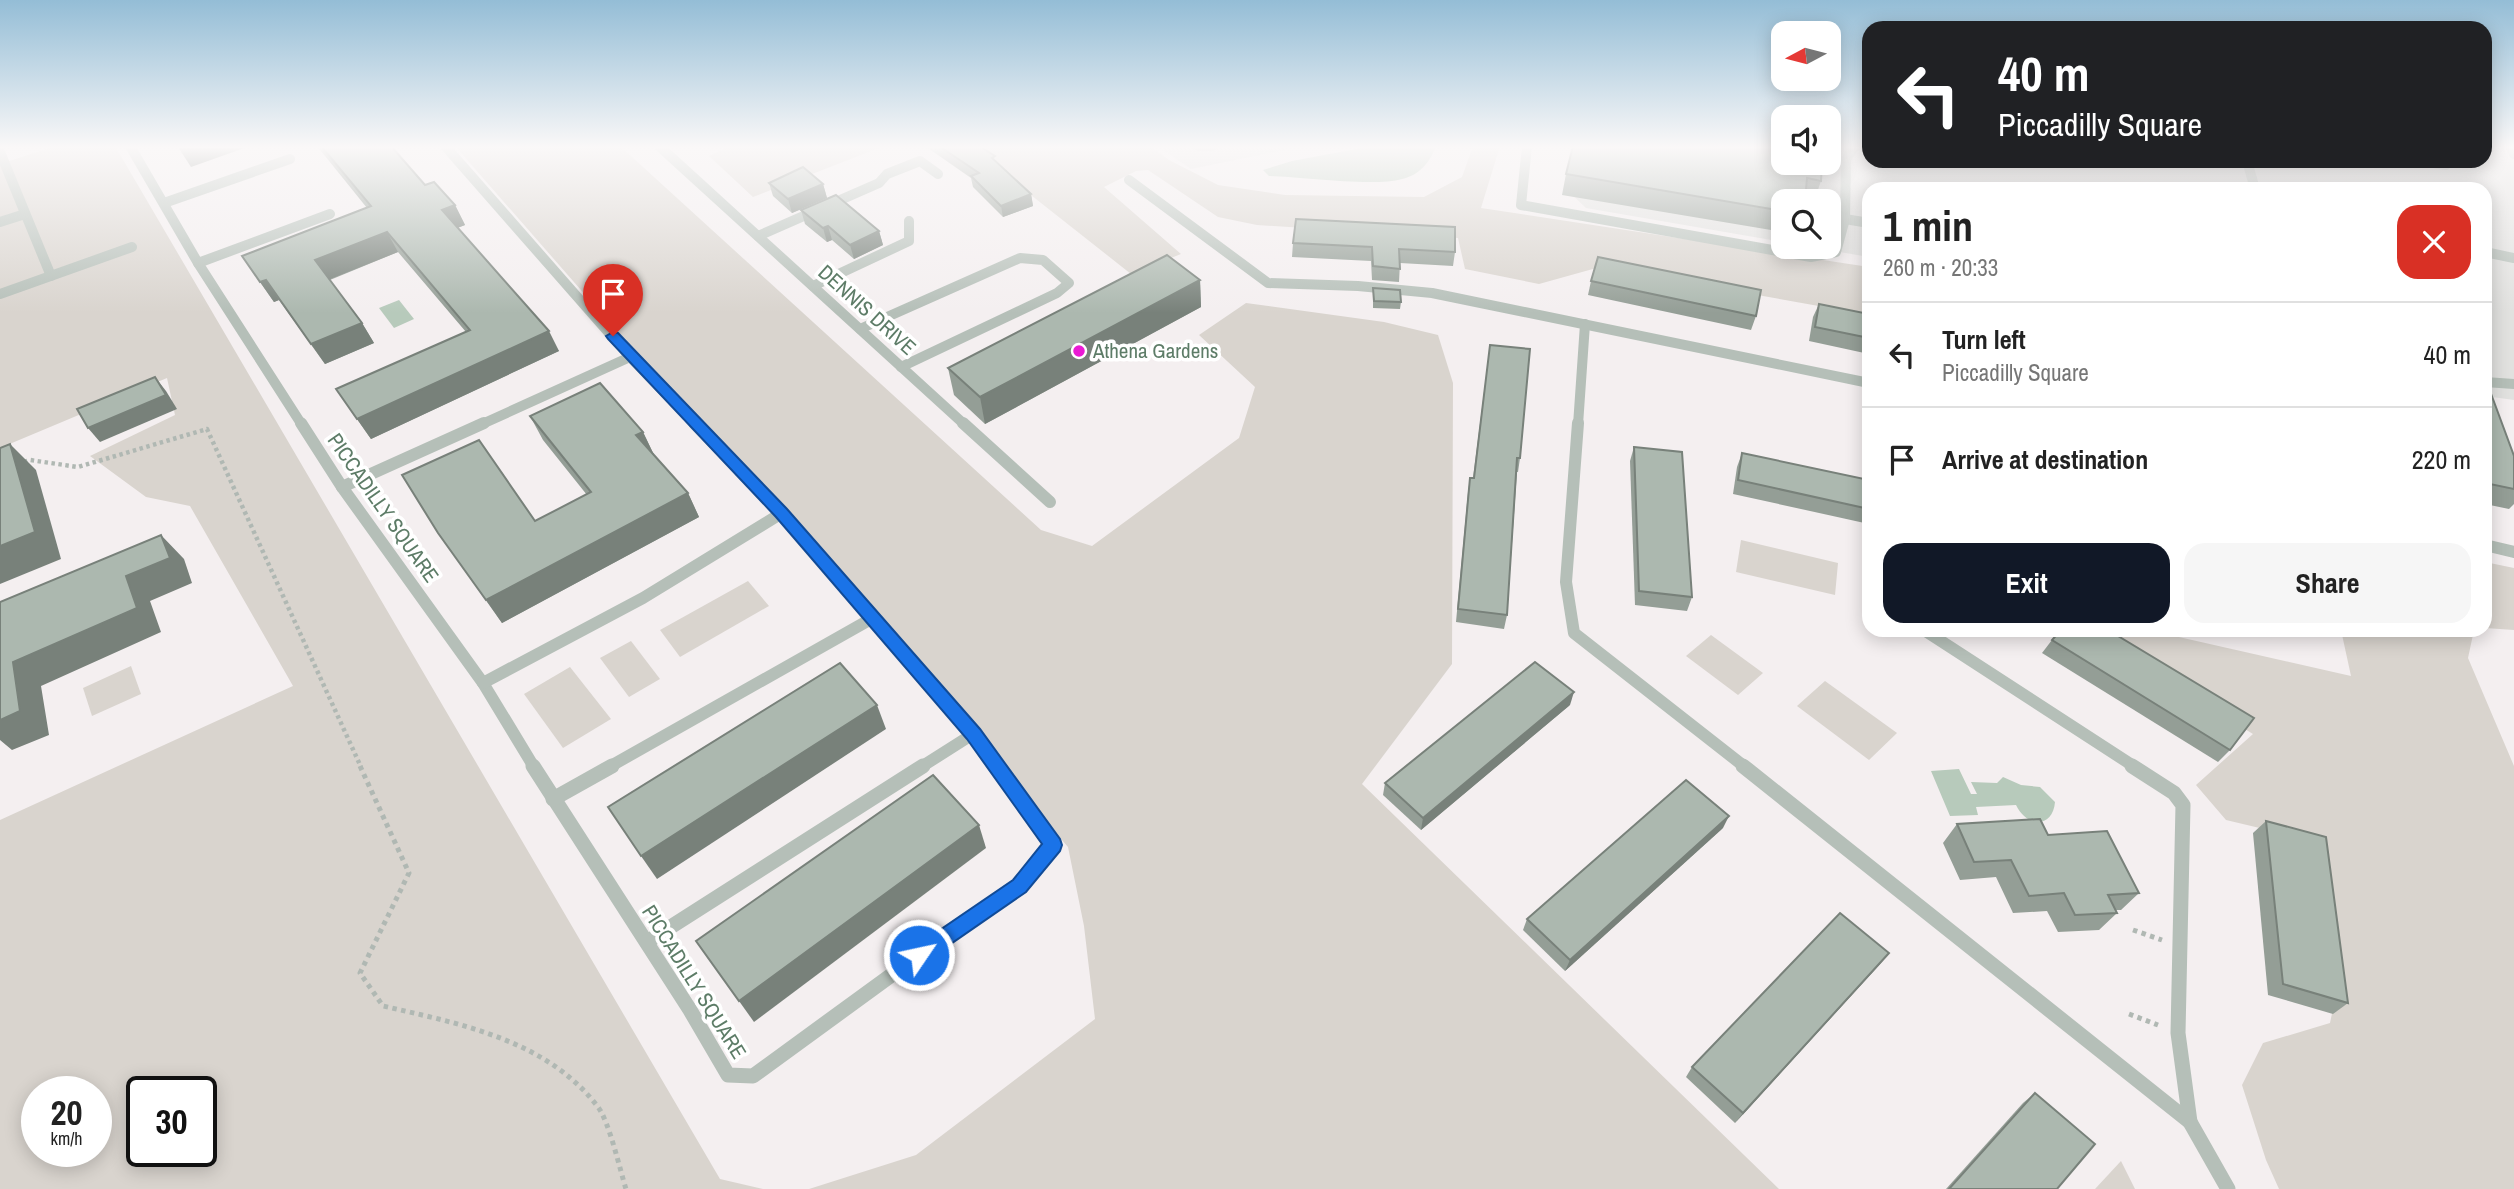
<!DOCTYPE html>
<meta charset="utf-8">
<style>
:root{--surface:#fff;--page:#f6f6f6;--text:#222;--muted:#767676;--line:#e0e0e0;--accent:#111827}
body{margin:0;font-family:"Archivo Narrow",sans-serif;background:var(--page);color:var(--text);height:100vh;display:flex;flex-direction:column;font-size:26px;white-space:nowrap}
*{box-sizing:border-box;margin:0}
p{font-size:23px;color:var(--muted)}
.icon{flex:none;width:38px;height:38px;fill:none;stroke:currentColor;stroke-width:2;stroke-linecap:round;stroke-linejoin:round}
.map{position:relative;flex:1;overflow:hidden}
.panel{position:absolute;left:1862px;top:182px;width:630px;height:455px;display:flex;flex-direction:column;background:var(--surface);border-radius:21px;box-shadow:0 4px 18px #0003}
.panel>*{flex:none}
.hud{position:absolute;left:1862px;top:21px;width:630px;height:147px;border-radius:21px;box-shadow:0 4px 18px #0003;background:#202124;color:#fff;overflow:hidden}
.needle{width:46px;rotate:263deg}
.controls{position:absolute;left:1771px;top:21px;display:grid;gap:14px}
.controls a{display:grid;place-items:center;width:70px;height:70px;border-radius:14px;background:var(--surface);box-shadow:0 4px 18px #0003;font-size:35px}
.speed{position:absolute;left:21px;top:1076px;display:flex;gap:14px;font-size:35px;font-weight:700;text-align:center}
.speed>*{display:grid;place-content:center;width:91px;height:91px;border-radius:50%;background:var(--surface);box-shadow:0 4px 18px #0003;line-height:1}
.speed small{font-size:18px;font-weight:400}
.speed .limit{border:4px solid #111;border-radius:10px;background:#fff;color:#111}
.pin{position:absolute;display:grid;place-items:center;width:60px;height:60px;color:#fff;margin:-72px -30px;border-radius:50% 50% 50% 0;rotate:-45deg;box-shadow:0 0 7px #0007}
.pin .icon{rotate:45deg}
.me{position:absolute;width:77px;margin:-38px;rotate:56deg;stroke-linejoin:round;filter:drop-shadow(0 0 5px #0008)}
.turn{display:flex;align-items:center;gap:24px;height:147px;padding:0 21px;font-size:32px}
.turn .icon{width:91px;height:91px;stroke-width:2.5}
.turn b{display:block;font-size:49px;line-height:60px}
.round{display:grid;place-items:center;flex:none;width:74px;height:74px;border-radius:21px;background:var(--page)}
.summary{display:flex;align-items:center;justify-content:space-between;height:119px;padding:0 21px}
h1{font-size:42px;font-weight:700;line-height:52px}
.button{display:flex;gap:14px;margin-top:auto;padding:14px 21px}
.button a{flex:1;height:80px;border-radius:21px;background:var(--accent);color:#fff;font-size:28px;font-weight:700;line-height:80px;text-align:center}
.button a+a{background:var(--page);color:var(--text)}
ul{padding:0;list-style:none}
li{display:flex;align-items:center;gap:21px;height:105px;padding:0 21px;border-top:2px solid var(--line)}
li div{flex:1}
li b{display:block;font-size:26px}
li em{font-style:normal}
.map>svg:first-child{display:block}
.built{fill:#e1e1df}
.green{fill:#d9d4ce;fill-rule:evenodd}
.water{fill:#b7cabb}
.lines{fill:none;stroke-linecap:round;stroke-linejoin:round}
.path-far1{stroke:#b0b8b3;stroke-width:4.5;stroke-dasharray:3.5 3.5;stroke-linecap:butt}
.path{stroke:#b0b8b3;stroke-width:5;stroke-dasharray:4.5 4.5;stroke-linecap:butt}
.minor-far2{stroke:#b5bfb8;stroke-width:10}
.minor-far1{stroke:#b5bfb8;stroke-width:12}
.minor{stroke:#b5bfb8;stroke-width:15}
.wall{fill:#949e96}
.shaded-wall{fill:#78817a}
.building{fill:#acb8af;stroke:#78817a;stroke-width:2}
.route{fill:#1a73e8;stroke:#114b97;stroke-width:2}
.poi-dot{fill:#ea19d4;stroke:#fff;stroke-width:2.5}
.labels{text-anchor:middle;stroke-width:7;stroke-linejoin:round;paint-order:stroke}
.street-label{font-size:21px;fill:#5d7c67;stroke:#fff}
.poi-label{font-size:21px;fill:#5d7c67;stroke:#fff;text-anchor:start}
</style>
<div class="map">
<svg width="2514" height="1189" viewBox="0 0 2514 1189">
<rect width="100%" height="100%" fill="#f4eff0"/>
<!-- built -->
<g class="built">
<path d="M1157,146H1304L1191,169Z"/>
<path d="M1580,146L1783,163H1829V146H1869V161H2485V146H2514V400L2485,396V189H1869V257L1810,247H1829V201H1783V242L1586,208L1568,191Z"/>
</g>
<!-- green -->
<g class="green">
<path d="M56,146H115L720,1179L763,1189H0V820L293,686L190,506L146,497L90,456L175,415L167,378L0,448V164ZM37,1092H96V1152H37ZM142,1092H201V1152H142Z"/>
<path d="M455,146H620L1041,530L1092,546L1239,438L1255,387L1199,335L1246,303L1384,322L1438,335L1453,383L1452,664L1362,784L1779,1189H809L916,1155L1095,1019L1084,926L1068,847Z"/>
<path d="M730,146H884L753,197L709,156Z"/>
<path d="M969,146H1150L1169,160L1218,185L1285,195L1424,197L1462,177L1473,146H1500L1481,208L1869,267V315L1600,267L1539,284L1465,269L1458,238L1257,225L1218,217L1148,170L1136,171L1104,187L1181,254L1131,274Z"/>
<path d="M1741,540L1838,563L1835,595L1736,572Z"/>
<path d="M2485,562L2514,568V630L2485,628Z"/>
<path d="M748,581L769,606L680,657L660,630Z"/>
<path d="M2082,630H2148L2351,676L2341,630H2474L2468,658L2514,766V1189H2279L2266,1160L2242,1085L2263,1043L2330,1023L2342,966L2327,844L2226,820L2196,785L2253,734Z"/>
<path d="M1711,635L1763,673L1738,695L1686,656Z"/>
<path d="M631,641L660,679L629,697L600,658Z"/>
<path d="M131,666L141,694L92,716L83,688Z"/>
<path d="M570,667L611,719L563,748L524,694Z"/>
<path d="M1825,681L1897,733L1869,760L1797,706Z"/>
<path d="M2121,1161L2135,1189H2095Z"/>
</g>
<!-- water -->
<g class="water">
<path d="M1372,146H1436C1430,162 1420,175 1402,179C1374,187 1302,177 1269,176L1263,170L1292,161Z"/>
<path d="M399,300L414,319L394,328L379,308Z"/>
<path d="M1959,769L1971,794H1977L1971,782L1997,783L2003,777L2021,785L2040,787L2055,802C2053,828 2027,828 2016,805L1976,807L1978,815L1950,816L1931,771Z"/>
</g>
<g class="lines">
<!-- path-far1 -->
<path class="path-far1" d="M24,462L30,460L78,467L207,429L361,767"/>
<!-- path -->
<g class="path">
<path d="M360,766L409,873L360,973L383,1006C461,1024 547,1040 598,1107C609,1121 620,1170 626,1189"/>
<path d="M2133,930L2162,940"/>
<path d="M2129,1014L2158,1025"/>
</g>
<!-- minor-far2 -->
<g class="minor-far2">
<path d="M130,146L198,263L302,425"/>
<path d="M445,146L630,357L696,425"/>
<path d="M659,146L965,425"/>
<path d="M1198,146H1212"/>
<path d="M1527,146L1521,205L1811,257L1836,252L1845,219L1846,159L1855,146"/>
<path d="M2510,146L2514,154"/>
<path d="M0,152L51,276"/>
<path d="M2247,161L2255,189"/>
<path d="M2421,161L2446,165"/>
<path d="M1129,180L1268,283L1358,286L1432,293L1869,383"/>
<path d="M164,203L290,159"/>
<path d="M1845,219L1869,223"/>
<path d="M0,222L25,214"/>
<path d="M758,236L879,183L887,174L920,161L938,174"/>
<path d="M2485,252L2514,258"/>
<path d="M198,263L330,214"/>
<path d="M813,286L909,241V221"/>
<path d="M0,294L132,247"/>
<path d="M860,329L1020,258L1043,260L1069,283L1057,293L901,367"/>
<path d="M2485,382L2514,384"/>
<path d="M480,425L630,357"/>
<path d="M1578,425L1585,324"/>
</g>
<!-- minor-far1 -->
<g class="minor-far1">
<path d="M301,423L342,487L483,683L534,767"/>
<path d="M694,423L782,513L973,734L997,767"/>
<path d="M963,423L1050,502"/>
<path d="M1578,423L1566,582L1574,633L1745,767"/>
<path d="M342,487L484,423"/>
<path d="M2485,545L2514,552"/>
<path d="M1924,630L2135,767"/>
<path d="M483,683L643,598L782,513"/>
<path d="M609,767L871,619"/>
<path d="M921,767L973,734"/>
</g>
<!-- minor -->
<g class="minor">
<path d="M533,766L690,1010L728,1075L753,1076L919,955L1020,886L1053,845L996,766"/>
<path d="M1743,766L2190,1122L2228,1189"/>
<path d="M2132,766L2174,793L2183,805L2178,1033L2190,1122"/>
<path d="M553,799L612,766"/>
<path d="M647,942L923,766"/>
</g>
</g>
<!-- wall -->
<g class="wall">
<path d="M317,146H391L425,185L455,205L465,225L457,228L559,351L371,439L336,389L466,332L398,252L330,280L362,323L374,343L325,364L279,300L274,302L242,256L367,208Z"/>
<path d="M925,146H979L1031,194L1033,206L1003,217L973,187L971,178Z"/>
<path d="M1573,146L1821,181L1814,201L1806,200L1783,201V232L1562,195L1566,174Z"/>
<path d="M769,183L823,184L827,198L792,213L773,196Z"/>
<path d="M801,210L879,231L883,245L854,259L832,240L827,242L805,224Z"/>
<path d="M1293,243L1455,252L1453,266L1400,263L1399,282L1372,280L1371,261L1292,257Z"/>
<path d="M1200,280L1201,307L985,424L954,395L948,368Z"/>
<path d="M1591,281L1756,316L1751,330L1588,295Z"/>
<path d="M1373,288L1401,302L1400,309L1373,308Z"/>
<path d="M1819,304L1869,314V354L1809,341L1813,317Z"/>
<path d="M1490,345L1520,458L1518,472H1517L1507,615L1504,629L1456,622L1468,492L1470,478H1473Z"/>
<path d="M2485,390L2514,456V504L2509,509L2485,504Z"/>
<path d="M530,416L643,432L654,455L688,493L699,517L502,623L438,533L535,521L587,495L543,440Z"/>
<path d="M1634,447L1692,597L1687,611L1635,605L1630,461Z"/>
<path d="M1742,453L1869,480V524L1733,494L1737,467Z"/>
<path d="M2234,630H2247L2244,633Z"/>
<path d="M2052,640L2230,750L2218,762L2042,653Z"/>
<path d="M1570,705L1421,830L1383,795L1385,783Z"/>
<path d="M2266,821L2348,1003L2333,1014L2268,995L2253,833Z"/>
<path d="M1957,824L2048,835L2139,893L2121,910H2116L2117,913L2099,930L2058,932L2047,911L2013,913L1996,877L1960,880L1943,843Z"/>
<path d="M1723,828L1565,971L1523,930L1527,919Z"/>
<path d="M1889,953L1880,964L1735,1123L1686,1077L1692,1067Z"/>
<path d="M2035,1093L2057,1189H1946L2023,1103Z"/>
</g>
<!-- shaded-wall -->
<g class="shaded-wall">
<path d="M180,146H250L191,167L178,147Z"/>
<path d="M823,184L827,198L792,213L788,199Z"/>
<path d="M1031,194L1033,206L1003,217L1001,206Z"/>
<path d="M455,205L465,225L452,230L442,210Z"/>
<path d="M828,226L832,240L827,242L823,228Z"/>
<path d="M879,231L883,245L854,259L850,245Z"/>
<path d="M387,232L398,252L328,280L315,260Z"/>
<path d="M266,280L279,300L274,302L260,282Z"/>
<path d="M1200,280L1201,307L985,424L980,397Z"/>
<path d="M362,323L374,343L325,364L311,344Z"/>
<path d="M549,331L559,351L371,439L357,419Z"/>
<path d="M155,377L166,391L177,409L100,442L88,428Z"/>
<path d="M643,432L654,455L636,435Z"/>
<path d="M10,444L36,470L61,559L0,584V546Z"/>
<path d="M688,493L699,517L502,623L486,600Z"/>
<path d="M161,535L184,559L192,583L150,601L161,632L41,686L49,735L12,750L0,740V720L13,662Z"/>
<path d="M1574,692L1570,705L1421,830L1423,818Z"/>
<path d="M877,705L886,729L657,879L641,856Z"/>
<path d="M1729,816L1723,828L1565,971L1570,960Z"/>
<path d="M979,825L986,848L754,1022L739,1001Z"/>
<path d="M1889,953L1880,964L1735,1123L1743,1113Z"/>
</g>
<!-- building -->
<g class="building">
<path d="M321,146H391L425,185L434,182L455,205L442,210L549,331L357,419L336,389L470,330L387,232L315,260L362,323L311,344L266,280L260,282L242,256L371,206Z"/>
<path d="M939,146H979L995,156L992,158L1031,194L1001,206L971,176L979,173Z"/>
<path d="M1573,146H1783V163H1822L1821,181L1807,178L1805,201H1783V211L1566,174Z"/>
<path d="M803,167L823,184L788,199L769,183Z"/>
<path d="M836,195L879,231L850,245L828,226L823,228L801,210Z"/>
<path d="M1296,219L1455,227V252L1399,249L1400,269L1373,266L1372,247L1293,243Z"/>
<path d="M1167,255L1200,280L980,397L948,368Z"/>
<path d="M1598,257L1761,290L1756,316L1591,281Z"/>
<path d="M1373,288L1400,290L1401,302L1374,301Z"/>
<path d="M1819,304L1869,314V338L1815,327Z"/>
<path d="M1490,345L1530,349L1520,458H1517L1507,615L1458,609L1470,478H1474Z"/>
<path d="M155,377L166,395L88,428L77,409Z"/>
<path d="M600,383L643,432L636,435L688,493L486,600L438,533L402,475L479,440L535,521L591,492L530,416Z"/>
<path d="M2485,390L2490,391L2514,456V489L2485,483Z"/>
<path d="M10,444L35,532L0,546V448Z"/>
<path d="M1634,447L1682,452L1692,597L1639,591Z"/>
<path d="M1742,453L1869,480V509L1738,480Z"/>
<path d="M161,535L170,558L126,576L137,608L13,662L20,711L0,720V602Z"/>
<path d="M2061,630H2108L2254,718L2230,750L2052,640Z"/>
<path d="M1535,662L1574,692L1423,818L1385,783Z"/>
<path d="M840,663L877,705L641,856L608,807Z"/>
<path d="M933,775L979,825L739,1001L696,941Z"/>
<path d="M1686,780L1729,816L1570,960L1527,919Z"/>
<path d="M2040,819L2048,835L2107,831L2139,893L2108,895L2117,913L2075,915L2064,893L2029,896L2011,860L1974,862L1957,824Z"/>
<path d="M2266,821L2326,837L2348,1003L2283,984Z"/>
<path d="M1840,913L1889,953L1743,1113L1692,1067Z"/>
<path d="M2035,1093L2095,1144L2057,1189H1949Z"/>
</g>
<!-- sky -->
<linearGradient id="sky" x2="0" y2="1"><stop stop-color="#94bdd6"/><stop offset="0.47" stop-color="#faf8f8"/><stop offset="1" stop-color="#faf8f8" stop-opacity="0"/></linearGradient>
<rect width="2514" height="313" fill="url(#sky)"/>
<!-- route -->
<path class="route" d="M613,332L618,333L787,509L980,729L1060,839L1062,845L1060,851L1026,892L926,961L919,964L912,961L909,955L912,949L1013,880L1042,844L967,739L776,517L608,339L606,336Z"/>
<!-- markers -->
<circle class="poi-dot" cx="1079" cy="351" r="7"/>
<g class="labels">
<!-- street labels -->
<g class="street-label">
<text transform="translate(867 310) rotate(42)" y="7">DENNIS DRIVE</text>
<text transform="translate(383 508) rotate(55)" y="7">PICCADILLY SQUARE</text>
<text transform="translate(694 982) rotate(58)" y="7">PICCADILLY SQUARE</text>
</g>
<!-- poi labels -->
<g class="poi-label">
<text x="1093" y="358">Athena Gardens</text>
</g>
</g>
</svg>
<div class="controls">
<a><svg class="needle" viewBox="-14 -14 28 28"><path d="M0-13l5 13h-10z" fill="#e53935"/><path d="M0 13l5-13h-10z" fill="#767676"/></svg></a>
<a><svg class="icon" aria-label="sound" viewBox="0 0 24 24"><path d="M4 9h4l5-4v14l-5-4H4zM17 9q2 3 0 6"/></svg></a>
<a><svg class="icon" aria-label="search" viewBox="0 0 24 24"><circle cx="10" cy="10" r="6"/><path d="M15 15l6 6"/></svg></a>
</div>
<div class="speed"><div>20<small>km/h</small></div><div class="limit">30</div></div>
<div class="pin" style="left:613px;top:336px;background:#d93025"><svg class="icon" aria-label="arrive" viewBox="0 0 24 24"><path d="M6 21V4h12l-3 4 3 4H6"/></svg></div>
<svg class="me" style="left:919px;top:955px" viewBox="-20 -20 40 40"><circle r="17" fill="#1a73e8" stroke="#fff" stroke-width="3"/><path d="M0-11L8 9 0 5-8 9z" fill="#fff"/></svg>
<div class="hud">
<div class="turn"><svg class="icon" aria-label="left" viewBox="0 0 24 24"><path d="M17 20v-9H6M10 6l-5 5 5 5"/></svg><div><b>40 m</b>Piccadilly Square</div></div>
</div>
<section class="panel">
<div class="summary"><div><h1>1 min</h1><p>260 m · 20:33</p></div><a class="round" style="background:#d93025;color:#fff"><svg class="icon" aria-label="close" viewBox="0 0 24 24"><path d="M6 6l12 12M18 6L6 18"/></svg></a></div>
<ul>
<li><svg class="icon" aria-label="left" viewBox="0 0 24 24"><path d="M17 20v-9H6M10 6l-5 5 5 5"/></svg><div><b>Turn left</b><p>Piccadilly Square</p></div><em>40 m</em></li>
<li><svg class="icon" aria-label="arrive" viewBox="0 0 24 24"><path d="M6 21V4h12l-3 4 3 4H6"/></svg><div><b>Arrive at destination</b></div><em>220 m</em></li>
</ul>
<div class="button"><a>Exit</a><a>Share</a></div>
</section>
</div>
